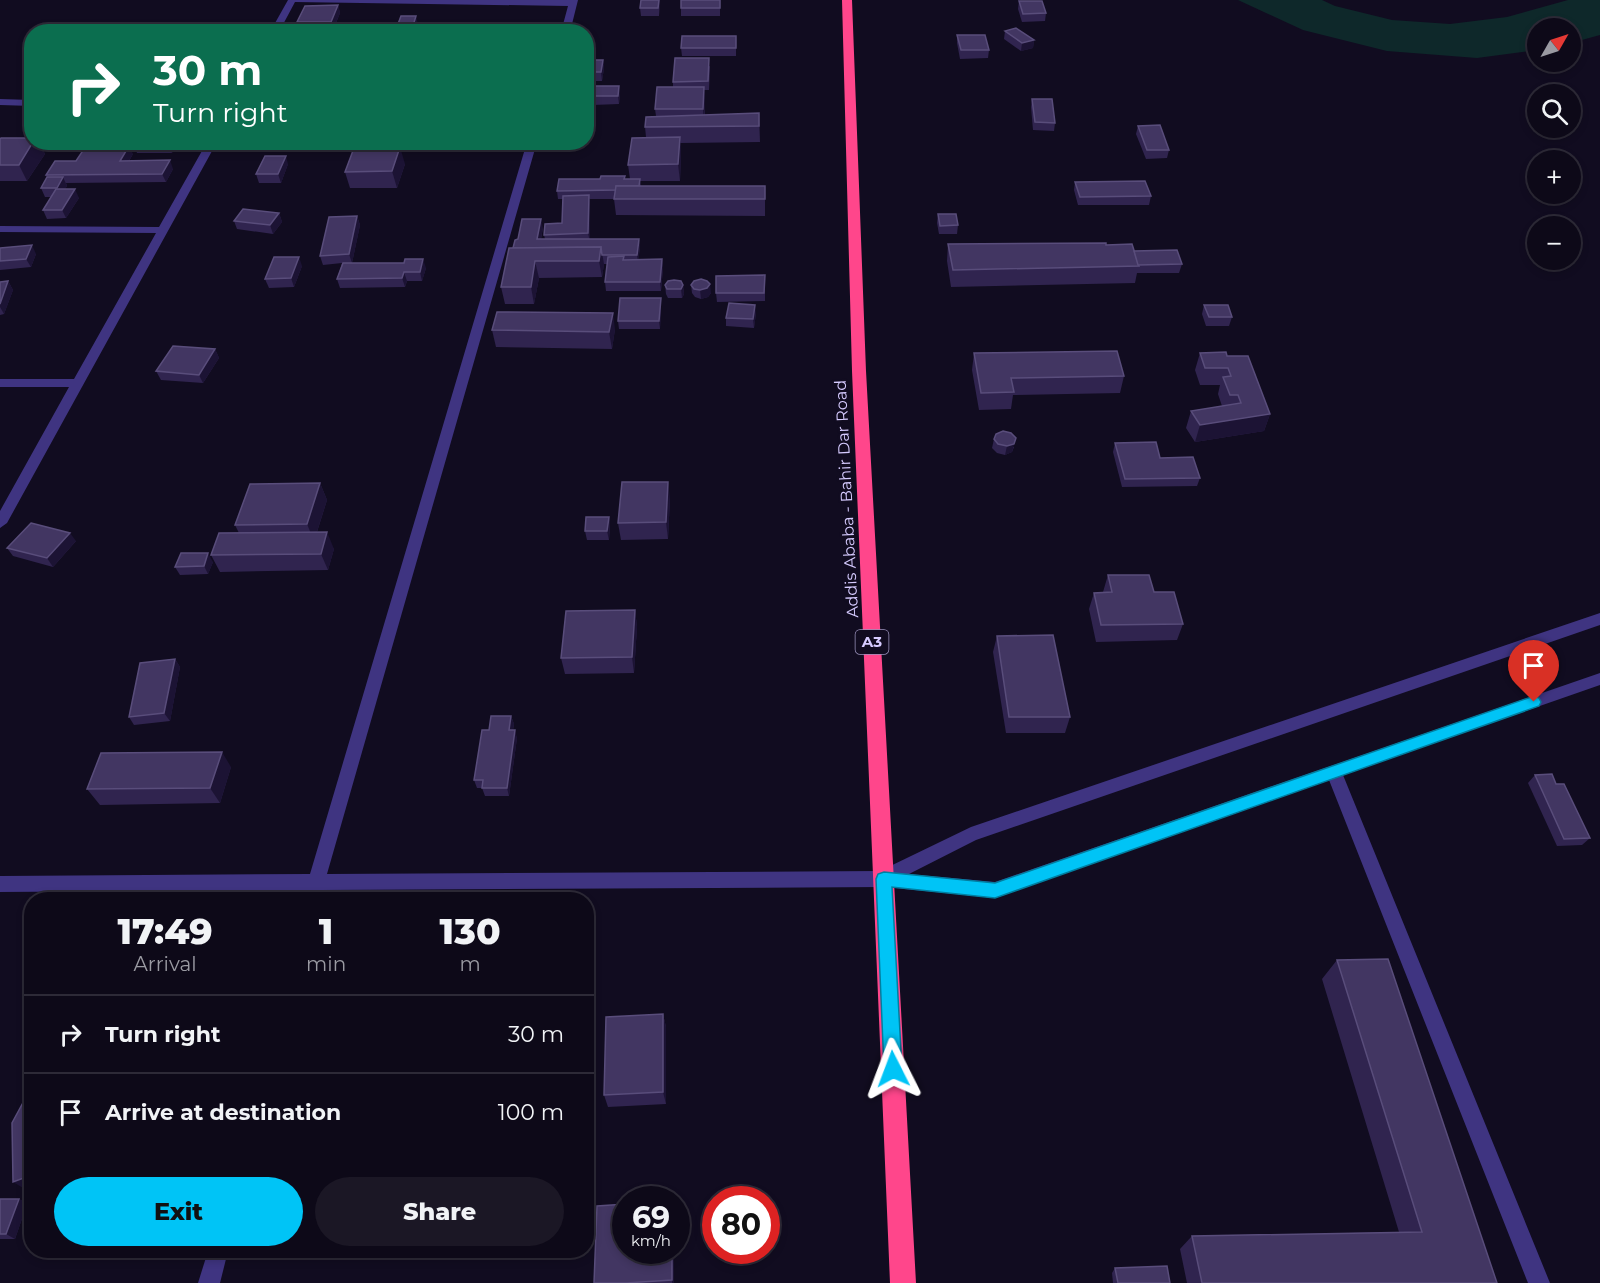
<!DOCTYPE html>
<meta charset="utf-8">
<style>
:root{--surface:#0d0918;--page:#1b1725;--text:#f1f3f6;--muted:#9a9aa2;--line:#2d2a37;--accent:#00c4f6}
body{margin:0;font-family:Montserrat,sans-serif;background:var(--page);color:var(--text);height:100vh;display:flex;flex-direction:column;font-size:22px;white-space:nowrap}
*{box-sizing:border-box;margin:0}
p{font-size:20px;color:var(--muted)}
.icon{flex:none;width:33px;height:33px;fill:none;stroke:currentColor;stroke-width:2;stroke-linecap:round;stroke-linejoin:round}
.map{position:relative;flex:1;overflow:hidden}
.side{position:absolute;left:24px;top:892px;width:570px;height:366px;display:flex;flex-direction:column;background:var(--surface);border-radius:24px;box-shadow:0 3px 9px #0003,0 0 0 2px var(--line)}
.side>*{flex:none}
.top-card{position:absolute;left:24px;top:24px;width:570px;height:126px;border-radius:24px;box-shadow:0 3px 9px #0003,0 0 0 2px var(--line);background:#0b6e4f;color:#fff;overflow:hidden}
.needle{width:39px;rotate:51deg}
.tools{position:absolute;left:1527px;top:18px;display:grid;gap:12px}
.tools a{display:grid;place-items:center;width:54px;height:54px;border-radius:50%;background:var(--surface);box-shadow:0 3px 9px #0003,0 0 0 2px var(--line);font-size:30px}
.speed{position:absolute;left:612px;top:1186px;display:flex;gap:12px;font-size:30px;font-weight:700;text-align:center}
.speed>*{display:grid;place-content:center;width:78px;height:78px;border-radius:50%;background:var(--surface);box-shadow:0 3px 9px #0003,0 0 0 2px var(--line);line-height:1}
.speed small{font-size:15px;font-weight:400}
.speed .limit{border:9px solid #d22;background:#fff;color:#111}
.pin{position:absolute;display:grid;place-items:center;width:51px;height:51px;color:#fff;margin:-62px -26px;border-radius:50% 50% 50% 0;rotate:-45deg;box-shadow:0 0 6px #0007}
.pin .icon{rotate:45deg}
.me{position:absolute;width:66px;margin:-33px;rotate:357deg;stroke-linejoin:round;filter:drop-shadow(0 0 4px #0008)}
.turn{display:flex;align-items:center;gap:21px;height:126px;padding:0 30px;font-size:27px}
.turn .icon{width:78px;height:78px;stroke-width:2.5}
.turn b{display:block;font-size:42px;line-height:51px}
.eta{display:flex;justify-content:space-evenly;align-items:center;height:102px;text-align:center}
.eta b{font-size:36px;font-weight:800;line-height:42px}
.action{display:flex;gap:12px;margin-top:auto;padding:12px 30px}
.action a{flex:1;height:69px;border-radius:36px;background:var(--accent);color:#111;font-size:24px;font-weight:800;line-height:69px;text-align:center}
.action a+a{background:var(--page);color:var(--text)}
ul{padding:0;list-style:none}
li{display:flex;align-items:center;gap:18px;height:78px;padding:0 30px;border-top:2px solid var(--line)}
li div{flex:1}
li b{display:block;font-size:22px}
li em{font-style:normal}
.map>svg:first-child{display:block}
.green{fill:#0e282a}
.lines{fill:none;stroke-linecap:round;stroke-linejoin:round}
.street{fill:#3f3481;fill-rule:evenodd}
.highway{fill:#ff468b;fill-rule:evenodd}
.wall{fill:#30244f}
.shaded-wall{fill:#1c1334}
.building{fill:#423662;stroke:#594d7b;stroke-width:1.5}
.route{fill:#00c4f6;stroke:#007fa0;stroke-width:1.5}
.labels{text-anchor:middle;stroke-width:5;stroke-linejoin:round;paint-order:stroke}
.shield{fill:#110c20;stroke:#9b92bc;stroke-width:1.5}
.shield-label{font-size:15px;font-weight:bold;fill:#d6cbff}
.street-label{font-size:16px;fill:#d6cbff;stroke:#110c20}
</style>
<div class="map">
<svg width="1600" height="1283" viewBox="0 0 1600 1283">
<rect width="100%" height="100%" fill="#110c20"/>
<!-- green -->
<path class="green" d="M1238,0H1322L1335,6L1392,20L1450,24L1507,17L1568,0H1600V35L1571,43L1570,28H1538L1537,50L1477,58L1387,51L1303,30Z"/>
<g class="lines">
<!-- street -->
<g class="street">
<path d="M288,0H578L570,32H561L568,6L295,2L279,32H270Z"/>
<path d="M0,99L32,100V106L0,105Z"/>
<path d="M207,142H217L7,523L0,528V511L69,387H0V379H74L156,233L0,232V226L159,227Z"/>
<path d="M527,142H537L327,874L880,871L971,827L1600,613V625L976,840L909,874L995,882L1600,673V685L1343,775L1550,1283H1528L1329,780L995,898L884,887L323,890L320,900H302L305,890L0,892V876L310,874Z"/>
<path d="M208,1251H228L220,1283H198Z"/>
</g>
<!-- highway -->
<path class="highway" d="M842,0H852L866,371L916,1283H890L852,371Z"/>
</g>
<!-- wall -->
<g class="wall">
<path d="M660,0L659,16H641L640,8Z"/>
<path d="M720,0V16H681V8Z"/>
<path d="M1019,1L1046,13L1045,21L1022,22L1018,9Z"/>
<path d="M338,5L340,13L334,28H372L373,32H330V30H304V32L297,24V22Z"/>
<path d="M1005,31L1034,40L1033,48L1021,51L1004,39Z"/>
<path d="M957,35L989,50L988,58L960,59L957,43Z"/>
<path d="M736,36V56H682L681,48Z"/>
<path d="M586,60H603L604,68L602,81H586Z"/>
<path d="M710,66L709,90H704L705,115L759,113L760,142L680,143L681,153L680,181H640L641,186H765V216L616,215L614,199H589L590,239H639L640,248L638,260L662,259L663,268L661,291H606L605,282L607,264H604L602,277L539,278L534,304H505L501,287L513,248L518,239L543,228L541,239H545L544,235L562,223L563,199H558L557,191L625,179H630L628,165L646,137L645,127L656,116L655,109L673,87V82Z"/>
<path d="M586,86L620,94L619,104L593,105L591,122H586Z"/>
<path d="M1032,99L1055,123L1054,131L1033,130L1031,107Z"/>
<path d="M1138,126L1169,150L1167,158L1146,159L1136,134Z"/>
<path d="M0,138V139L32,142H39L45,154L27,181H0Z"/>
<path d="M91,142H116L114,146L133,154L129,161L173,169L166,182L66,183L67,186L65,189L79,198L66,218L47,219L43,210L51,197H45L41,188L47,178L46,175L76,161L92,146Z"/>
<path d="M177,142L172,153H137L134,145Z"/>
<path d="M288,164L281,183H259L256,174Z"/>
<path d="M405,164L397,188H350L345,172Z"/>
<path d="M1075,182L1151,196L1149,205H1078L1074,190Z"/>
<path d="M279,213L282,222L273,234L237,229L234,221Z"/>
<path d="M938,214L958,225L957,234H939L937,223Z"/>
<path d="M357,216L360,225L352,263H343L426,268L422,281H407L405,287L340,288L337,279L342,263L323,265L320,256Z"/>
<path d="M948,244L1106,245L1134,251L1182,264L1179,273H1137L1135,283L951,287L947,261Z"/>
<path d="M0,248L36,254L31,267L0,270Z"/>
<path d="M302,266L294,287L269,288L265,279Z"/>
<path d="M765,275V301L717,302L716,293Z"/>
<path d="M8,281L13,290L4,314L0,315V282Z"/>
<path d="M665,285H683L684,294L682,298H668L666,294Z"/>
<path d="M691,285L711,293L708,297L701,299L695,297L692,293Z"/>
<path d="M1204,305L1232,317L1229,326H1206L1202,314Z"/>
<path d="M661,306L660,329H619L618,321Z"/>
<path d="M756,313L754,328L726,326V318Z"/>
<path d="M615,329L612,349L496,347L492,330Z"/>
<path d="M215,349L219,358L203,383L161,380L156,371Z"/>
<path d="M974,353L1124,376L1120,393L1013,395L1011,409L979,410L972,370Z"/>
<path d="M1200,353L1227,356L1270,414L1264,431L1195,442L1186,428L1191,411L1222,406L1218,394L1220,385H1200L1195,370Z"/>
<path d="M994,439L1014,447L1012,452L1005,455L997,453L992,448Z"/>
<path d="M1115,443L1160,458L1200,478L1197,486L1122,487L1113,452Z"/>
<path d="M320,483L327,500L317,532L334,549L328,570L220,572L211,555L239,533L235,525Z"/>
<path d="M670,498L668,539L621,540L618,523Z"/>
<path d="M609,517L610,525L609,540H587L585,531Z"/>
<path d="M76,541L53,567L13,556L7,548Z"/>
<path d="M213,562L208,574L180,575L175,567Z"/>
<path d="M1108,575L1154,592L1183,624L1177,640L1096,642L1089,609L1094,593L1103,592Z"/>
<path d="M635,610L637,627L634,673L565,674L561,658Z"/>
<path d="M997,636L1070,717L1065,733H1006L993,652Z"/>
<path d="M175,659L180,667L170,721L134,725L129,717Z"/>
<path d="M511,716L514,724L513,730L517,738L509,796H485L482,788H477L474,780L489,730Z"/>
<path d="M231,767L220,803L100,805L87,789Z"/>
<path d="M1535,775L1590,838L1582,845L1557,846L1528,783Z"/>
<path d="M1337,960L1497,1283H1187L1180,1249L1192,1236L1399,1232L1322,979Z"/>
<path d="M663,1014L666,1027V1104L608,1107L604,1095Z"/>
<path d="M0,1199H19L27,1204L15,1239H0Z"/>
<path d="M674,1251V1283H594Z"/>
<path d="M1115,1268L1170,1283H1113L1112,1273Z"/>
</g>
<!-- shaded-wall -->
<g class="shaded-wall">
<path d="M659,0H660V3L659,16Z"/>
<path d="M338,5L340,13L333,30L331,22Z"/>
<path d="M416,16L418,24L416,32H411Z"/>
<path d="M302,24L304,32H298Z"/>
<path d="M1034,40L1033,48L1021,51L1022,43Z"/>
<path d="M603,60L604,68L602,81L601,72Z"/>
<path d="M619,86L620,94L619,104L618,96Z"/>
<path d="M704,87L705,103L704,125L703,109Z"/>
<path d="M592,98L593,106L591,122L590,114Z"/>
<path d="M680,137L681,153L680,181L678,164Z"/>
<path d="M33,142H39L45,154L27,181L19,165Z"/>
<path d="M108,142H116L111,149Z"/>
<path d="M169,142H177L172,153L168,145Z"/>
<path d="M129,146L133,154L124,169L120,161Z"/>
<path d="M400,147L405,164L397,188L392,171Z"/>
<path d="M286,156L288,164L281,183L278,174Z"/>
<path d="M170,160L173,169L166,182L162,174Z"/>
<path d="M63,177L67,186L61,197L57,188Z"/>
<path d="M75,189L79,198L66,218L62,210Z"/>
<path d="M589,195L590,203V242L588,233Z"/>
<path d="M279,213L282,222L273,234L270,225Z"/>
<path d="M357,216L360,225L352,263L349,254Z"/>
<path d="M541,219L543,228L539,248L537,239Z"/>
<path d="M639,239L640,248L638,264L637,255Z"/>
<path d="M32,245L36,254L31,267L26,259Z"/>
<path d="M601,247L604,264L602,277L599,261Z"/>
<path d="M299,257L302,266L294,287L291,278Z"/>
<path d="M423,259L426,268L422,281L420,272Z"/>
<path d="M662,259L663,268L661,291L660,282Z"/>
<path d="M535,261L539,278L534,304L531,287Z"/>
<path d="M404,272L407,281L405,287L402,278Z"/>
<path d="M8,281L13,290L4,314L0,307V304Z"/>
<path d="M710,284L711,293L708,297L701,299L700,290Z"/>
<path d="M683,285L684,294L682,298L681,289Z"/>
<path d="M661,298V306L660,329L659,321Z"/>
<path d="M755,305L756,313L754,328L753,319Z"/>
<path d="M613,313L615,329L612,349L609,332Z"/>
<path d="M215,349L219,358L203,383L199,375Z"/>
<path d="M1270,414L1264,431L1195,442L1200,425Z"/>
<path d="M1016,438L1012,452L1005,455L1007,446Z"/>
<path d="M668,482L670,498L668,539L666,522Z"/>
<path d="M320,483L327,500L314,541L307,524Z"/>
<path d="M609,517L610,525L609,540L607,531Z"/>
<path d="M327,532L334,549L328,570L321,554Z"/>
<path d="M70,533L76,541L53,567L47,558Z"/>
<path d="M208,553L213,562L208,574L204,566Z"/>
<path d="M635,610L637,627L634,673L632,657Z"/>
<path d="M175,659L180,667L170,721L164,713Z"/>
<path d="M511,716L514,724L511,738L509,730Z"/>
<path d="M515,730L517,738L509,796L507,788Z"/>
<path d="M222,752L231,767L220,803L210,788Z"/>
<path d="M663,1014L666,1027V1104L663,1092Z"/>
<path d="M32,1175V1192H30L13,1182Z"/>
<path d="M19,1199L27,1204L15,1239L6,1234Z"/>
<rect x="672" y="1251" width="2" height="32"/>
</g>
<!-- building -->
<g class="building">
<path d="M641,0H659L658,8H640Z"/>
<rect x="681" y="0" width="39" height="8"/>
<path d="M1019,1H1042L1046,13L1023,14Z"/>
<path d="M338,5L331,22H297L305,6Z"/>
<path d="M401,16H416L411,32H395Z"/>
<path d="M288,24H302L298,31H284Z"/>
<path d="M331,28H372L371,32H330Z"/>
<path d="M1016,28L1034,40L1022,43L1005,31Z"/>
<path d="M428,29H467L466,32H427Z"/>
<path d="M957,35H985L989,50H961Z"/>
<path d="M682,36H736V48H681Z"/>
<path d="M675,58H709L708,81L673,82Z"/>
<path d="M586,60H603L601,72H586Z"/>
<path d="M586,86H619L618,96H586Z"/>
<path d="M657,87H704L703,109H655Z"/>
<path d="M586,98H592L590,114H586Z"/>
<path d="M1032,99H1052L1055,123L1035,122Z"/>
<path d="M759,113V126L645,127L646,117Z"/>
<path d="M1160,125L1169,150H1147L1138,126Z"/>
<path d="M680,137L678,164L628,165L632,138Z"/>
<path d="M1,138H32V142H33L19,165H0V139Z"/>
<path d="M135,142H169L168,145H134Z"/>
<path d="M86,146H129L120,161L170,160L162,174L46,175L55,161H76Z"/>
<path d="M400,147L392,171L345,172L354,148Z"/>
<path d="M265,156H286L278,174H256Z"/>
<path d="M601,176H625L624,179H640L639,186H616V190L557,191L559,179H600Z"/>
<path d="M47,177H63L57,188H41Z"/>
<path d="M1145,181L1151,196L1080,197L1075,182Z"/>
<path d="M616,186H765V199H614Z"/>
<path d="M56,189H75L62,210H43Z"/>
<path d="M589,195L588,233L544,235L545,224L562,223L563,196Z"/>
<path d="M243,209L279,213L270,225L234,221Z"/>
<path d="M938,214H956L958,225L940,226Z"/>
<path d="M357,216L349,254L320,256L329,217Z"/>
<path d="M522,219H541L537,239H639L637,255H602L601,247L513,248L515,240L518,239Z"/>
<path d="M1106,243V245L1132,244L1139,266L953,270L948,244Z"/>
<path d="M32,245L26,259L0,261V248Z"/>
<path d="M601,247L599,261H535L531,287H501L509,248Z"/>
<path d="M1177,250L1182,264L1138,265L1134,251Z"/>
<path d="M624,256L623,260L662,259L660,282H605L608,257Z"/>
<path d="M274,257H299L291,278L265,279Z"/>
<path d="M405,259H423L420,272H404L402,278L337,279L343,263H404Z"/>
<path d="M765,275L764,293H716V276Z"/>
<path d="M701,279L707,281L710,284L707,288L700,290L694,289L691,285L694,281Z"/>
<path d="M674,280L681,281L683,285L681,289H667L665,285L668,281Z"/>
<path d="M8,281L0,304V282Z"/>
<path d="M620,298H661L659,321H618Z"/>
<path d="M729,303L755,305L753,319L726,318Z"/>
<path d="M1204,305H1228L1232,317H1209Z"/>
<path d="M497,312L613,313L609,332L492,330Z"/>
<path d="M173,346L215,349L199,375L156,371Z"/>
<path d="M1117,351L1124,376L1011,378L1014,392L981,393L974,353Z"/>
<path d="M1226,352L1227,356H1248L1270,414L1200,425L1191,411L1241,403L1238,395H1230L1223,377L1231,376L1228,368H1205L1200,353Z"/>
<path d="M1003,431L1011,433L1016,438L1014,444L1007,446L998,444L994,439L996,434Z"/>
<path d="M1156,442L1160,458L1193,457L1200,478L1125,479L1115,443Z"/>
<path d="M622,482H668L666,522L618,523Z"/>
<path d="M320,483L307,524L235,525L250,484Z"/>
<path d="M586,517H609L607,531H585Z"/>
<path d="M31,523L70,533L47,558L7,548Z"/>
<path d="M327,532L321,554L211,555L219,533Z"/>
<path d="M181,553H208L204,566L175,567Z"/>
<path d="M1108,575H1149L1154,592H1174L1183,624L1101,625L1094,593L1112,592Z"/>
<path d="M635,610L632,657L561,658L566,611Z"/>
<path d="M1053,635L1070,717H1009L997,636Z"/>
<path d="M175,659L164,713L129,717L140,663Z"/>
<path d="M491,716H511L509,730H515L507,788H482L483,780H474L482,730H489Z"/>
<path d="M222,752L210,788L87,789L101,753Z"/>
<path d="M1552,774L1556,784H1564L1590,838L1564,839L1535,775Z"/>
<path d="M1388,959L1497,1283H1202L1192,1236L1422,1232L1337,960Z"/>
<path d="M663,1014V1092L604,1095L606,1017Z"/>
<path d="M32,1086V1175L13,1182L12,1123Z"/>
<path d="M0,1199H19L6,1234H0Z"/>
<path d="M626,1204V1251H672V1280L626,1283H594L597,1206Z"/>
<path d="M1167,1266L1170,1283H1118L1115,1268Z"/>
</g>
<!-- route -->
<path class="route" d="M1534,696L1539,698L1541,702L1539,706L995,898L892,887L902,1069L899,1075L893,1077L887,1075L884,1069L876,879L878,874L884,872L995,883Z"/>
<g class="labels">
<!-- shield labels -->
<rect class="shield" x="855.5" y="630" width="33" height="24" rx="4.5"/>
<g class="shield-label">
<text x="872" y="647">A3</text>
</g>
<!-- street labels -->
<g class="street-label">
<text transform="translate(846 499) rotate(-93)" y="6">Addis Ababa - Bahir Dar Road</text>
</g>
</g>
</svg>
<div class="tools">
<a><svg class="needle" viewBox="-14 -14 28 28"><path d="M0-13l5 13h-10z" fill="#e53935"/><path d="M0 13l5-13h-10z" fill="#9a9aa2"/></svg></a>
<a><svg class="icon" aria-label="search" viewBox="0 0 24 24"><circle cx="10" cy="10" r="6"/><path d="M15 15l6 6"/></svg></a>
<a>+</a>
<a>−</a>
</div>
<div class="speed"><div>69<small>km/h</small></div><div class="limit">80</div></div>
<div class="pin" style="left:1534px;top:702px;background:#d93025"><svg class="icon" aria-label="arrive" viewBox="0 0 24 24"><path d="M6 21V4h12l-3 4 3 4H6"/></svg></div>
<svg class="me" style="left:893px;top:1069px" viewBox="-20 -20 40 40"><path d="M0-17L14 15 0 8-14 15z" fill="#00c4f6" stroke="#fff" stroke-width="4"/></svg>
<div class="top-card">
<div class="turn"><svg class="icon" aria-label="right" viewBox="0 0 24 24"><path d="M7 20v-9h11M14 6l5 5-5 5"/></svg><div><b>30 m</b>Turn right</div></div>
</div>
<section class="side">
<div class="eta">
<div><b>17:49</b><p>Arrival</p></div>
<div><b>1</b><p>min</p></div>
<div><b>130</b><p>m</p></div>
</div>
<ul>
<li><svg class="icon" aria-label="right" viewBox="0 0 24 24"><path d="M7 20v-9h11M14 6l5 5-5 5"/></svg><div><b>Turn right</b></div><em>30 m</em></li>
<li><svg class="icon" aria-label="arrive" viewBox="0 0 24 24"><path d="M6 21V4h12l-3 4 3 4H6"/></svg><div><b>Arrive at destination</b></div><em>100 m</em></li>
</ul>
<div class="action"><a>Exit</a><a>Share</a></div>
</section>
</div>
